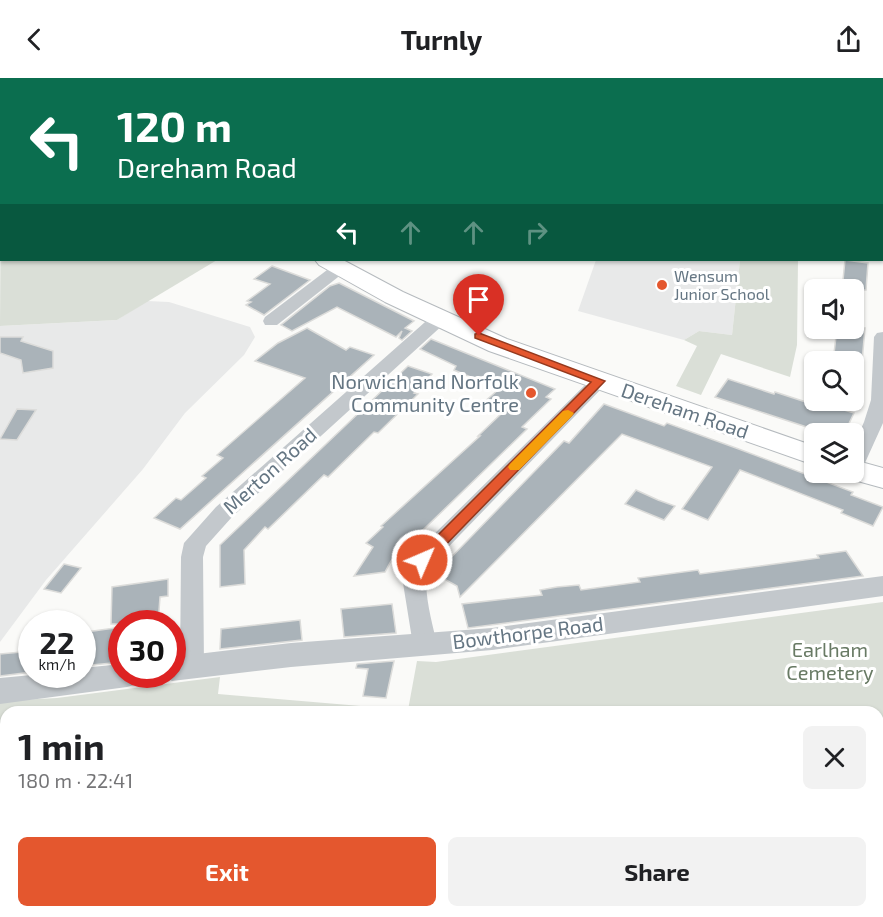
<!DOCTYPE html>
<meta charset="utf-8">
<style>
:root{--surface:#fff;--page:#f2f2f2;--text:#202124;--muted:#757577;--accent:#e4572e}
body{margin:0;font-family:"Exo 2",sans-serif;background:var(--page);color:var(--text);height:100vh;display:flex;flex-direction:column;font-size:22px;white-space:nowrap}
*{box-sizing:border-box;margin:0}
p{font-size:20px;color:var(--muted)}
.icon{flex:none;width:33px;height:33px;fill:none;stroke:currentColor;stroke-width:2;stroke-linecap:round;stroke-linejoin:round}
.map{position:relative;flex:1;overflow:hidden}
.panel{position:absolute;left:0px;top:628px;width:884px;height:212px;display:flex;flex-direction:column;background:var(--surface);border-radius:18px 18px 0 0;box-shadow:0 2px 4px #0004}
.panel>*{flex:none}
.hud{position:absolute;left:0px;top:0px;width:884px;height:183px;box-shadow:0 2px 4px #0004;background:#0b6e4f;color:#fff;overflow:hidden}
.tools{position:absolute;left:804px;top:201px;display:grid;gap:12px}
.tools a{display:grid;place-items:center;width:60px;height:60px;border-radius:9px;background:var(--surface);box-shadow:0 2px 4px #0004;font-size:30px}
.speed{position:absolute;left:18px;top:532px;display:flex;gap:12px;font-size:30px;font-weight:700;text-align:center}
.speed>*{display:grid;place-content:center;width:78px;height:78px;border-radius:50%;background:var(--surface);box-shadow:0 2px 4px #0004;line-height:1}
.speed small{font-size:15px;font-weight:400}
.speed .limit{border:9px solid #d22;background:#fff;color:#111}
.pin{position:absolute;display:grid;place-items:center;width:51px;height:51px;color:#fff;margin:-62px -26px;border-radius:50% 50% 50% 0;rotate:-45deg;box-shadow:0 0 6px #0007}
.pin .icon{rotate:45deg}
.me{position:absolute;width:66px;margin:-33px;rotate:45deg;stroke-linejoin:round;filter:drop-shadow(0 0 4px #0008)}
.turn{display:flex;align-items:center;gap:21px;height:126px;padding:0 18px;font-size:27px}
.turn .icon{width:78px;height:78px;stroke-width:2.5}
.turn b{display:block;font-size:42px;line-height:51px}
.lanes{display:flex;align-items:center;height:57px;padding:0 18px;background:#0003;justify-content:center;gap:30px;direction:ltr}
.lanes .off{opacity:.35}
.round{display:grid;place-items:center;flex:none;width:63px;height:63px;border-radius:9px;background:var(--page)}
.overview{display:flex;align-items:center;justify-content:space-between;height:102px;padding:0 18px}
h1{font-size:36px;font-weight:700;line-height:45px}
.cta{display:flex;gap:12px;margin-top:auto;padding:12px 18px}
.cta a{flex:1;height:69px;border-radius:9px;background:var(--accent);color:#fff;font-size:24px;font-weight:700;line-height:69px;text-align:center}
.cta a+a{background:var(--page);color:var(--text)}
header{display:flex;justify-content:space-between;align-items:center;height:78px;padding:0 18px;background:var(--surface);font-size:27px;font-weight:700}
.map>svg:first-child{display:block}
.built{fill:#e8e9e9}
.green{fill:#dadfd7;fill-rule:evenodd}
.water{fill:#bbc7cb}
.building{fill:#aab3b9;stroke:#dcdcda;stroke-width:1.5}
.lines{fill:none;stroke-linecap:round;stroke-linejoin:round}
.primary-casing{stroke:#b5babe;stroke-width:2}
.minor{fill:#c3c8cc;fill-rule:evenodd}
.tertiary{fill:#c3c8cc;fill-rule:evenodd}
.primary{fill:#fff;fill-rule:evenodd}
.route{fill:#e4572e;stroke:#94391e;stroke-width:1.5}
.slow{fill:#f59e0b}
.poi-dot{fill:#e4572e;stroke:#fff;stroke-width:2}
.labels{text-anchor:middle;stroke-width:6;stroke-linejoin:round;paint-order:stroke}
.far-poi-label{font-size:16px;fill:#657683;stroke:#fff;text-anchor:start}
.poi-label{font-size:20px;fill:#657683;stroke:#fff;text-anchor:end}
.street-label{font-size:20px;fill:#657683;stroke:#fff}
.park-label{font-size:20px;fill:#687a64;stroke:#fff}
</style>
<header><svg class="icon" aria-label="back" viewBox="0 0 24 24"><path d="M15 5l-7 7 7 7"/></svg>Turnly<svg class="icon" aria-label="share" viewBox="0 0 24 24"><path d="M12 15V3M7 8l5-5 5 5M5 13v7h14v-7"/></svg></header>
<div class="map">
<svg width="883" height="839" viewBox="0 0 883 839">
<rect width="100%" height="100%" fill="#fafaf8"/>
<!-- built -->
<g class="built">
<path d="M407,0H862L863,1L389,2Z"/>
<path d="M596,182H740L732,257L699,253L684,262L578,233Z"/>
<path d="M147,223L169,224L250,249L255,259L244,277L185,335L143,391L46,502L0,564V248L117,242Z"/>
</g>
<!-- green -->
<g class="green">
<path d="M1,86L2,182H217L117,242L0,248Z"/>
<path d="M740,182H798L797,267L790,299L721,276L701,317L676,308L697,268L684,262L699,253L732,257Z"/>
<path d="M883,524V839H0V623L57,620L220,599L218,616L408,632L417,583L436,584ZM6,634H878V834H6Z"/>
</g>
<!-- water -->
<path class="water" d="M631,0H847L848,1L631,2Z"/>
<!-- building -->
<g class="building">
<path d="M845,182L868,185L866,212H842Z"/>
<path d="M272,188L310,202L264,237L246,227L251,224L247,223L270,206L254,201Z"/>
<path d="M339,205L414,243L405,250L412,253L402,262L399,260L402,253L396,259L337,229L292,253L281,247L330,208Z"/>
<path d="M307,250L346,272L350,269L374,277L180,451L154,440L176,420L181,422L206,400L202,398L223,380L217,377L305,300L255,283L278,265Z"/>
<path d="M837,250H865L862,284H833Z"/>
<path d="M0,259H23L21,263L53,273V290L23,295L21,282L0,275Z"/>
<path d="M431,261L555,311L546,319L551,321L522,349L527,351L391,483L385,494L354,498L373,469L366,465L383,449L381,448L480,358H478L504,333L483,325L499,311L454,292L456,288L420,271Z"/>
<path d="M408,288L432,296L414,315L418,316L378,355L374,354L328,399L324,397L268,451L265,449L244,472L245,506L220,509V467Z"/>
<path d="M728,301L774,316L775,314L806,324L808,321L854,335L844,356H828L715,319Z"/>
<path d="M604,326L664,348L667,345L736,370L853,414L851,417L883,429L873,448L841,435L843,432L740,392L708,442L682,431L712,389L622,356L460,519L457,508L435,496L564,363L569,365Z"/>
<path d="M17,331L36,332L17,362L0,361Z"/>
<path d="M636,412L658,422L675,428L664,442L625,426Z"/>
<path d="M846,473L863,498L468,550L462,526L542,517L540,512L557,509L579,507L581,512L640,504L638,500L698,492L700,496L819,480L817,477Z"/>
<path d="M64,486L81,490L61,515L44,511Z"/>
<path d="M168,501V518L160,519L158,546H111L112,509Z"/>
<path d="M392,526L396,555L344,559L341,531Z"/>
<path d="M300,542L302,562L220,571L221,551Z"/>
<path d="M122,549V584L82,588V567L86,554Z"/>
<path d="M32,573V594L0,598V576Z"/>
<path d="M394,583L386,620L363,618L368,591L356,590L357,586Z"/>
</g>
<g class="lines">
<defs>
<g id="primary">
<rect x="0" y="53" width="2" height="12"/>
<path d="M315,182H343L403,214L507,261L814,368V387L489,273L385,224L319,187Z"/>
<path d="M854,382L883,390V410L843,399L840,394H854Z"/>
</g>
</defs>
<!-- primary casing -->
<use href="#primary" class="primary-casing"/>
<!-- minor -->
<g class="minor">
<path d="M167,0H179L166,2Z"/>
<path d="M255,0H267L255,2Z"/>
<rect x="882" y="29" width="1" height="8"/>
<rect x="0" y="35" width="2" height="8"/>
<rect x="882" y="144" width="1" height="11"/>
<path d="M341,184L349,189L347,192L277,247H265L263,243L265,239L335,186Z"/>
<path d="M439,236L445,237L447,241L445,245L232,439L206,468L203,479L204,589L201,596L192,599L183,596L180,589L181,479L184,465L216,429L433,237Z"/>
<path d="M883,254V345L864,387L861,392L854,394V367L864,344L871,322L874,259L877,255Z"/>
<path d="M599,298L605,299L608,303L605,307L430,488C420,506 433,546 437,567L434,574L425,576L416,574L413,567L403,505L404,494L414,476L593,299Z"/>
</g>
<!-- tertiary -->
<g class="tertiary">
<path d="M883,498V518L492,572L291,589L172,603L160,597H172V579L291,565L492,550Z"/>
<path d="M122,586V597H142L138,606L127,609L0,626V600L32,597H82V590Z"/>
</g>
<!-- primary -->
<use href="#primary" class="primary"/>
</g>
<!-- route -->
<path class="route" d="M479,255L605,303L427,486L422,487L415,482L417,478L591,304L475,260V256Z"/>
<!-- slow -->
<path class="slow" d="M568,332L574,335L572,338L519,392H510L508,389L510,386L563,333Z"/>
<!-- markers -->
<g class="poi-dot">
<circle cx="662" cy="207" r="6"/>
<circle cx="531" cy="315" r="6"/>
</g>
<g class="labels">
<!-- far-poi labels -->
<g class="far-poi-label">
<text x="674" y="204">Wensum<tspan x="674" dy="18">Junior School</tspan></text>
</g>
<!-- poi labels -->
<g class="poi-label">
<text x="519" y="311">Norwich and Norfolk<tspan x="519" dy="23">Community Centre</tspan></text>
</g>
<!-- street labels -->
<g class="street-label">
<text transform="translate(685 333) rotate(19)" y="7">Dereham Road</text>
<text transform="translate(270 393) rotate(-42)" y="7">Merton Road</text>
<text transform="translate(528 555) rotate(-7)" y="7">Bowthorpe Road</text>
</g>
<!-- park labels -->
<g class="park-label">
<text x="830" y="579">Earlham<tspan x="830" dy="23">Cemetery</tspan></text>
</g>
</g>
</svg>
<div class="tools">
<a><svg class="icon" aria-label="sound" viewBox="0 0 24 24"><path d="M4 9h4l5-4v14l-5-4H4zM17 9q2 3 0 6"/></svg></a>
<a><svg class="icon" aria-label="search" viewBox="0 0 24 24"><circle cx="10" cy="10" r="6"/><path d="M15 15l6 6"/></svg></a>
<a><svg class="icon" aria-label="layers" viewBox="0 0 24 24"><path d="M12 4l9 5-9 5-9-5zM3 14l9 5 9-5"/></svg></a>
</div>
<div class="speed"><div>22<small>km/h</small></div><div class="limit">30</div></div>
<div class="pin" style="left:479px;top:258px;background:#d93025"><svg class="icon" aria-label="arrive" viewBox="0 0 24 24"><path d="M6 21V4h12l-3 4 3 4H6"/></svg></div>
<svg class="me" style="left:422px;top:482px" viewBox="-20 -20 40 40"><circle r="17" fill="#e4572e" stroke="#fff" stroke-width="3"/><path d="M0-11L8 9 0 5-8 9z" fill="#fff"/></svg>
<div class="hud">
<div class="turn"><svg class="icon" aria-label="left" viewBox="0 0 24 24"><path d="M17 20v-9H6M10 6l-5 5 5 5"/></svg><div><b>120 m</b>Dereham Road</div></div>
<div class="lanes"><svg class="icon" aria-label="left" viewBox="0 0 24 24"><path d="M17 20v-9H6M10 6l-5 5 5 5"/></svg><svg class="icon off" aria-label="ahead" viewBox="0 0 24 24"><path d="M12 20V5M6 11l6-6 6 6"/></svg><svg class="icon off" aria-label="ahead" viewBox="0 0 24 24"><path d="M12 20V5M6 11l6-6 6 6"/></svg><svg class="icon off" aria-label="right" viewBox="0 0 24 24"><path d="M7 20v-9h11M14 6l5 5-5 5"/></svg></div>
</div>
<section class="panel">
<div class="overview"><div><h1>1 min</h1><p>180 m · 22:41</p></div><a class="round"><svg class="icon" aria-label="close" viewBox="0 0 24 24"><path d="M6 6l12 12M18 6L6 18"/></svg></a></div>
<div class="cta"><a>Exit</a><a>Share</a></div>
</section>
</div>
